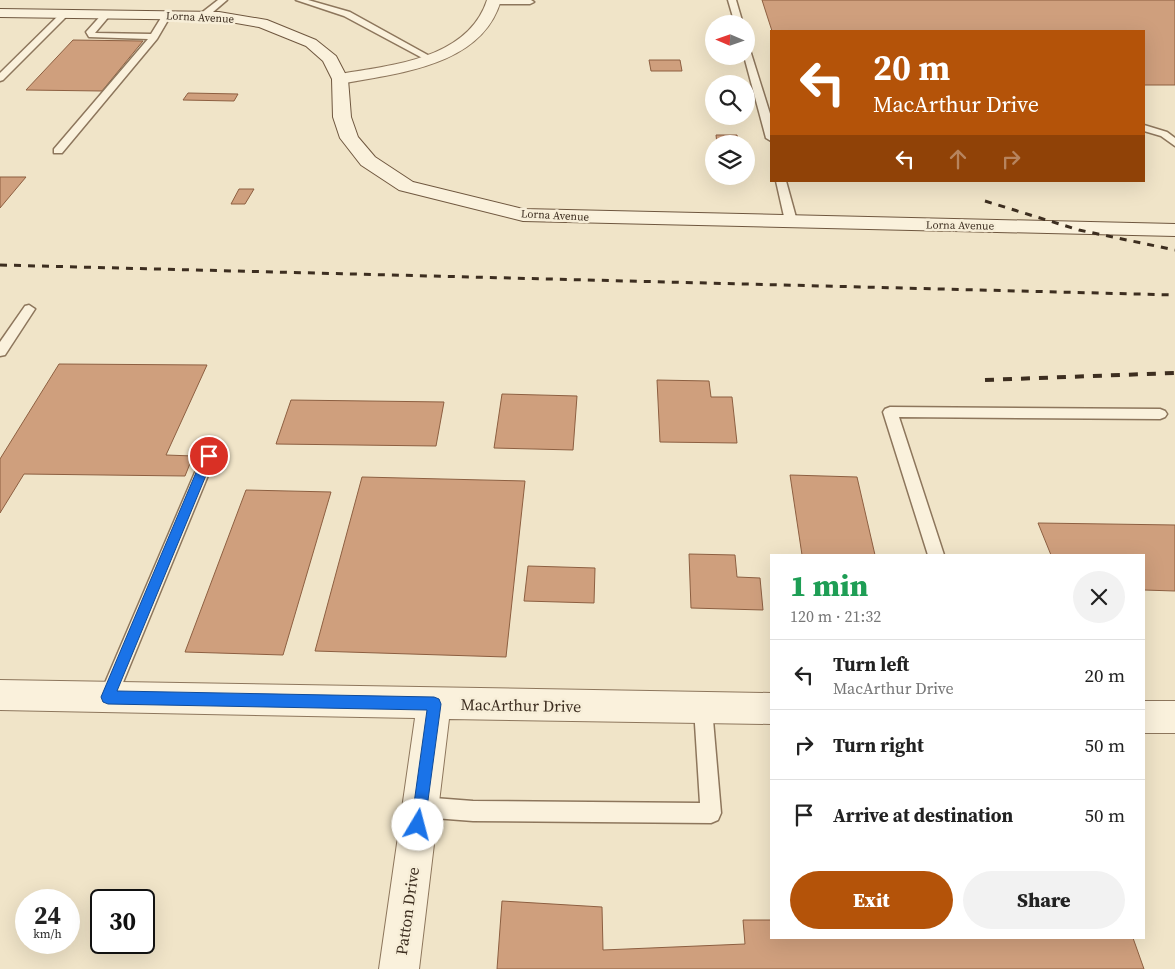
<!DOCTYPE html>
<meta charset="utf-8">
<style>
:root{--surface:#fff;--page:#f2f2f2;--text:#222;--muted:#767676;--line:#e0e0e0;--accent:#b45309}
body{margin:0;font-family:"Source Serif 4",serif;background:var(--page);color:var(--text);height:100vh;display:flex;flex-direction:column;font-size:19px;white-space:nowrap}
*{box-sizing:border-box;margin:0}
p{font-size:16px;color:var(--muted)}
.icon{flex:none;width:28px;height:28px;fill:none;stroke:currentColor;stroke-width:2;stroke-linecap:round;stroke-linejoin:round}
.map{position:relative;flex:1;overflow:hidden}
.details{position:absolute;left:770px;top:554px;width:375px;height:385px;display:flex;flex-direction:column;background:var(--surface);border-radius:0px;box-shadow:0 5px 20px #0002}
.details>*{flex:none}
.top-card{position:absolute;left:770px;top:30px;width:375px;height:152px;border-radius:0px;box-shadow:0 5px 20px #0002;background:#b45309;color:#fff;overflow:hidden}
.needle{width:32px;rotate:272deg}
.fabs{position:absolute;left:705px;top:15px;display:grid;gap:10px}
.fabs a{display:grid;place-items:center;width:50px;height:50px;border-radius:50%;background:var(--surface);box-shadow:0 5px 20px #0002;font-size:25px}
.speed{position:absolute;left:15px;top:889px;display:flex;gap:10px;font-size:25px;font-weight:700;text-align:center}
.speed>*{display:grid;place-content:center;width:65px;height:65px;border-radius:50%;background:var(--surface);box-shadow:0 5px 20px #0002;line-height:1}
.speed small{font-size:12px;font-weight:400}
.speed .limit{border:2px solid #111;border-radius:8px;background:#fff;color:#111}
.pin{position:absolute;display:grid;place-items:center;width:42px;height:42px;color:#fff;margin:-21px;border:2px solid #fff;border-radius:50%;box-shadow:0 1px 5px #0007}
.me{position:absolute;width:55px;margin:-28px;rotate:8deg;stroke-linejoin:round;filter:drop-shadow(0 0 4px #0008)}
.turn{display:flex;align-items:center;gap:18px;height:105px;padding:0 20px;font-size:22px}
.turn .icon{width:65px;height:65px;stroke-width:2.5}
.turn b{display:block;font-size:35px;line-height:42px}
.lanes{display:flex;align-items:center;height:48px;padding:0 20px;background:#0003;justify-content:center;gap:25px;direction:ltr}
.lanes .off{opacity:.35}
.round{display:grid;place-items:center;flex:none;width:52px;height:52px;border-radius:26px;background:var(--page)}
.headline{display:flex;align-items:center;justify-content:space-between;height:85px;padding:0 20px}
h1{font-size:30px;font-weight:800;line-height:38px;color:#1e9e55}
.primary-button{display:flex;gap:10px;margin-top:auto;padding:10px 20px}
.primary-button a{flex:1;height:58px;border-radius:30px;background:var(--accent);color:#fff;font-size:20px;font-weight:800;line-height:58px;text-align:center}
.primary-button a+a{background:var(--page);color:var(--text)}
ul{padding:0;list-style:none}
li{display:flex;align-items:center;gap:15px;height:70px;padding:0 20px;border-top:1px solid var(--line)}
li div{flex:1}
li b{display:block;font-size:19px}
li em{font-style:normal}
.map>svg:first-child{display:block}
.building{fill:#cf9f7d;stroke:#8d5f41}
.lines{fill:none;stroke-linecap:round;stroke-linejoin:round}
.lane-casing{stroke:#8d765c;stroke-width:3}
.street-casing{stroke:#8d765c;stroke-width:2}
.secondary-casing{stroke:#6f573f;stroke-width:2}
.lane{fill:#faf1dc;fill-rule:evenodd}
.street{fill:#faf1dc;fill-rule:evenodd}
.secondary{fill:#faf1dc;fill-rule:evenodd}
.rail-far1{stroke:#3d2e20;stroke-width:3;stroke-dasharray:7 7;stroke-linecap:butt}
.rail{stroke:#3d2e20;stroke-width:4;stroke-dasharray:9 9;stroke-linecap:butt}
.route{fill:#1a73e8;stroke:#114b97}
.labels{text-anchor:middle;stroke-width:5;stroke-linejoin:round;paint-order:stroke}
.far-street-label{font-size:11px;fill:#3d2e20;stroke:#f7eed8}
.near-street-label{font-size:16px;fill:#3d2e20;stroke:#f7eed8}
</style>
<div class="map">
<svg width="1175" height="969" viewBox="0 0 1175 969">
<rect width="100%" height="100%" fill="#f0e4c8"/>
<!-- building -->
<g class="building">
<path d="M762,0H1175V85H1144V31H772Z"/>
<path d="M73,40L143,41L102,91L26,90Z"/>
<path d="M649,60H680L682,71H651Z"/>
<path d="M188,93L238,94L234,101L183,100Z"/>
<path d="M716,135H737L739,144H717Z"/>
<path d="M0,177H26L0,208Z"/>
<path d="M239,189H254L245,204H231Z"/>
<path d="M59,364L207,365L166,455L193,456L185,476L24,474L0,513V459Z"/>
<path d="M657,380L709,381L711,397H732L737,443L660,442Z"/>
<path d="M502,394L577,396L573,450L494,448Z"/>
<path d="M291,400L444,402L436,446L276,444Z"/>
<path d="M790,475L857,477L875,555H802Z"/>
<path d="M362,477L525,481L506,657L315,651Z"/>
<path d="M246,490L331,492L283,655L185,652Z"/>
<path d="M1038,523L1175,525V591L1144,590V555H1051Z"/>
<path d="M689,554L735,555L737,577L760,578L763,610L691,608Z"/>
<path d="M528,566L595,568L594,603L524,601Z"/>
<path d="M502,901L602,907L603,950L745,944L743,920H771V938H1133L1144,969H497Z"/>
</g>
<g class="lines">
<defs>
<g id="lane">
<path d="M218,0H227L206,18H200V14Z"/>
<path d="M296,0H308L350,12L435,59L428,61L344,16Z"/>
<path d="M491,0H531L534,2L530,4H491Z"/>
<path d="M728,0H736L743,24H735Z"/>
<path d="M62,12L69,14L3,80L0,81V73Z"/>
<path d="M104,12L111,14L95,33L151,34L164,13L171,15L157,39L62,153H54V149L148,39L89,37L86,32Z"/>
<path d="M746,48L750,50L771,117V141L766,138L744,56H746Z"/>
<path d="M1144,125L1167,132L1175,138V146L1161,136L1144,131Z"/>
<path d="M776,181H786L797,221L795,223H787L785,221Z"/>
<path d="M29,305L35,309L5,355L0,356V342L25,306Z"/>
<path d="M890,407L1160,409L1165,411L1167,414L1165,417L1160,419L899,417L944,555H928L883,412L885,409Z"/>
<path d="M209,451L214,452L216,456L117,697L114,703L108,705L102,703L99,697L202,456L204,452Z"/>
<path d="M703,700L709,702L712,708L721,813L718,820L711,823L473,821L421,817L414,814L411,807L414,800L421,797L473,801L700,803L694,708L697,702Z"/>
</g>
<g id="street">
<path d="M487,0H501C482,67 397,73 340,84L334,82L332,79L334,76L340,74C392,65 468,59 487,0Z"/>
<path d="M0,680L771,693V724L449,719L419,969H379L415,718L0,710Z"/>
<rect x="1144" y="701" width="31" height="32"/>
</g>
<path id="secondary" d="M0,9L219,12L267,20L316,40L336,56L348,79L351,117L358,137L375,157L413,182L523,209L1175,224V236L523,221L399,190L361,165L340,138L333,117L332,79L323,61L306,46L259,27L219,20L0,17Z"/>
</defs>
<!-- lane casing -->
<use href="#lane" class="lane-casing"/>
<!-- street casing -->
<use href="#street" class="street-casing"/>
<!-- secondary casing -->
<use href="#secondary" class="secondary-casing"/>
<!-- lane -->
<use href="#lane" class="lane"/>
<!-- street -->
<use href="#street" class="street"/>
<!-- secondary -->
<use href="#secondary" class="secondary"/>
<!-- rail-far1 -->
<g class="rail-far1">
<path d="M985,201L1079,230L1175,250"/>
<path d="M0,265L1175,295"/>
</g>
<!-- rail -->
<path class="rail" d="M985,380L1175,373"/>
</g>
<!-- route -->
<path class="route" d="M209,451L214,456L117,691L434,697L439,699L441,704L424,830L418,832L413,830L411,825L427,710L108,704L103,702L101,697L203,456Z"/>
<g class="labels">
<!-- far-street labels -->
<g class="far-street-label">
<text transform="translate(200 17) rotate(3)" y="4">Lorna Avenue</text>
<text transform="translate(555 215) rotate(3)" y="4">Lorna Avenue</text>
<text transform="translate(960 225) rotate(1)" y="4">Lorna Avenue</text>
</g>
<!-- near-street labels -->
<g class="near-street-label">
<text transform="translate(521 705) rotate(1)" y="6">MacArthur Drive</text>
<text transform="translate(407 911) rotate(-82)" y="6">Patton Drive</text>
</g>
</g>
</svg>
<div class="fabs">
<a><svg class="needle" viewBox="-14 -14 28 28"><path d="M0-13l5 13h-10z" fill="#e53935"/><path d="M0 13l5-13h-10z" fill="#767676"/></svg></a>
<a><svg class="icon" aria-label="search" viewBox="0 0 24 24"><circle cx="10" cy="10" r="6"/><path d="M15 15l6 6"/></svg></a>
<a><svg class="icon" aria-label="layers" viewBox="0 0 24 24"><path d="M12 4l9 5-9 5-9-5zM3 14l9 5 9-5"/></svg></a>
</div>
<div class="speed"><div>24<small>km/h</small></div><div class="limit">30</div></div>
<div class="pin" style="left:209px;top:456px;background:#d93025"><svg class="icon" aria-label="arrive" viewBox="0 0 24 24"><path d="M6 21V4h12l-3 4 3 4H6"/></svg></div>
<svg class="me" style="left:418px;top:825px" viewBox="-20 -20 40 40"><circle r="19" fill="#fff"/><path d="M0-13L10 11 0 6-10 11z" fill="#1a73e8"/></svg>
<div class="top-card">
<div class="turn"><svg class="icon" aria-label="left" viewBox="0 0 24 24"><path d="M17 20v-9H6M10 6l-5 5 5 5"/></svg><div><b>20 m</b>MacArthur Drive</div></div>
<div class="lanes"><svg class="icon" aria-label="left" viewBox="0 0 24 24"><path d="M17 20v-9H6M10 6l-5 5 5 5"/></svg><svg class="icon off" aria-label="ahead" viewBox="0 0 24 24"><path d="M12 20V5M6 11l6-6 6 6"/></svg><svg class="icon off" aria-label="right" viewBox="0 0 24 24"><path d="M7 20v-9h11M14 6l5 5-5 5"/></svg></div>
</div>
<section class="details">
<div class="headline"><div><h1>1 min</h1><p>120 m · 21:32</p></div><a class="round"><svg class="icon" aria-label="close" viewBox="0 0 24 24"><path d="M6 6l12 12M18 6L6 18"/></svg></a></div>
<ul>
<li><svg class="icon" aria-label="left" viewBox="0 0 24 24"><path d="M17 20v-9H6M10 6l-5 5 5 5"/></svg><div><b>Turn left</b><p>MacArthur Drive</p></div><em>20 m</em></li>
<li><svg class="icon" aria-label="right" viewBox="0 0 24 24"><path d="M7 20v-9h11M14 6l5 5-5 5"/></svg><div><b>Turn right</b></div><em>50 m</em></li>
<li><svg class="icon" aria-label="arrive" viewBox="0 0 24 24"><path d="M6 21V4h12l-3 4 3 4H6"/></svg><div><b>Arrive at destination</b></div><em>50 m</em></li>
</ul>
<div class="primary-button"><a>Exit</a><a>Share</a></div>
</section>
</div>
